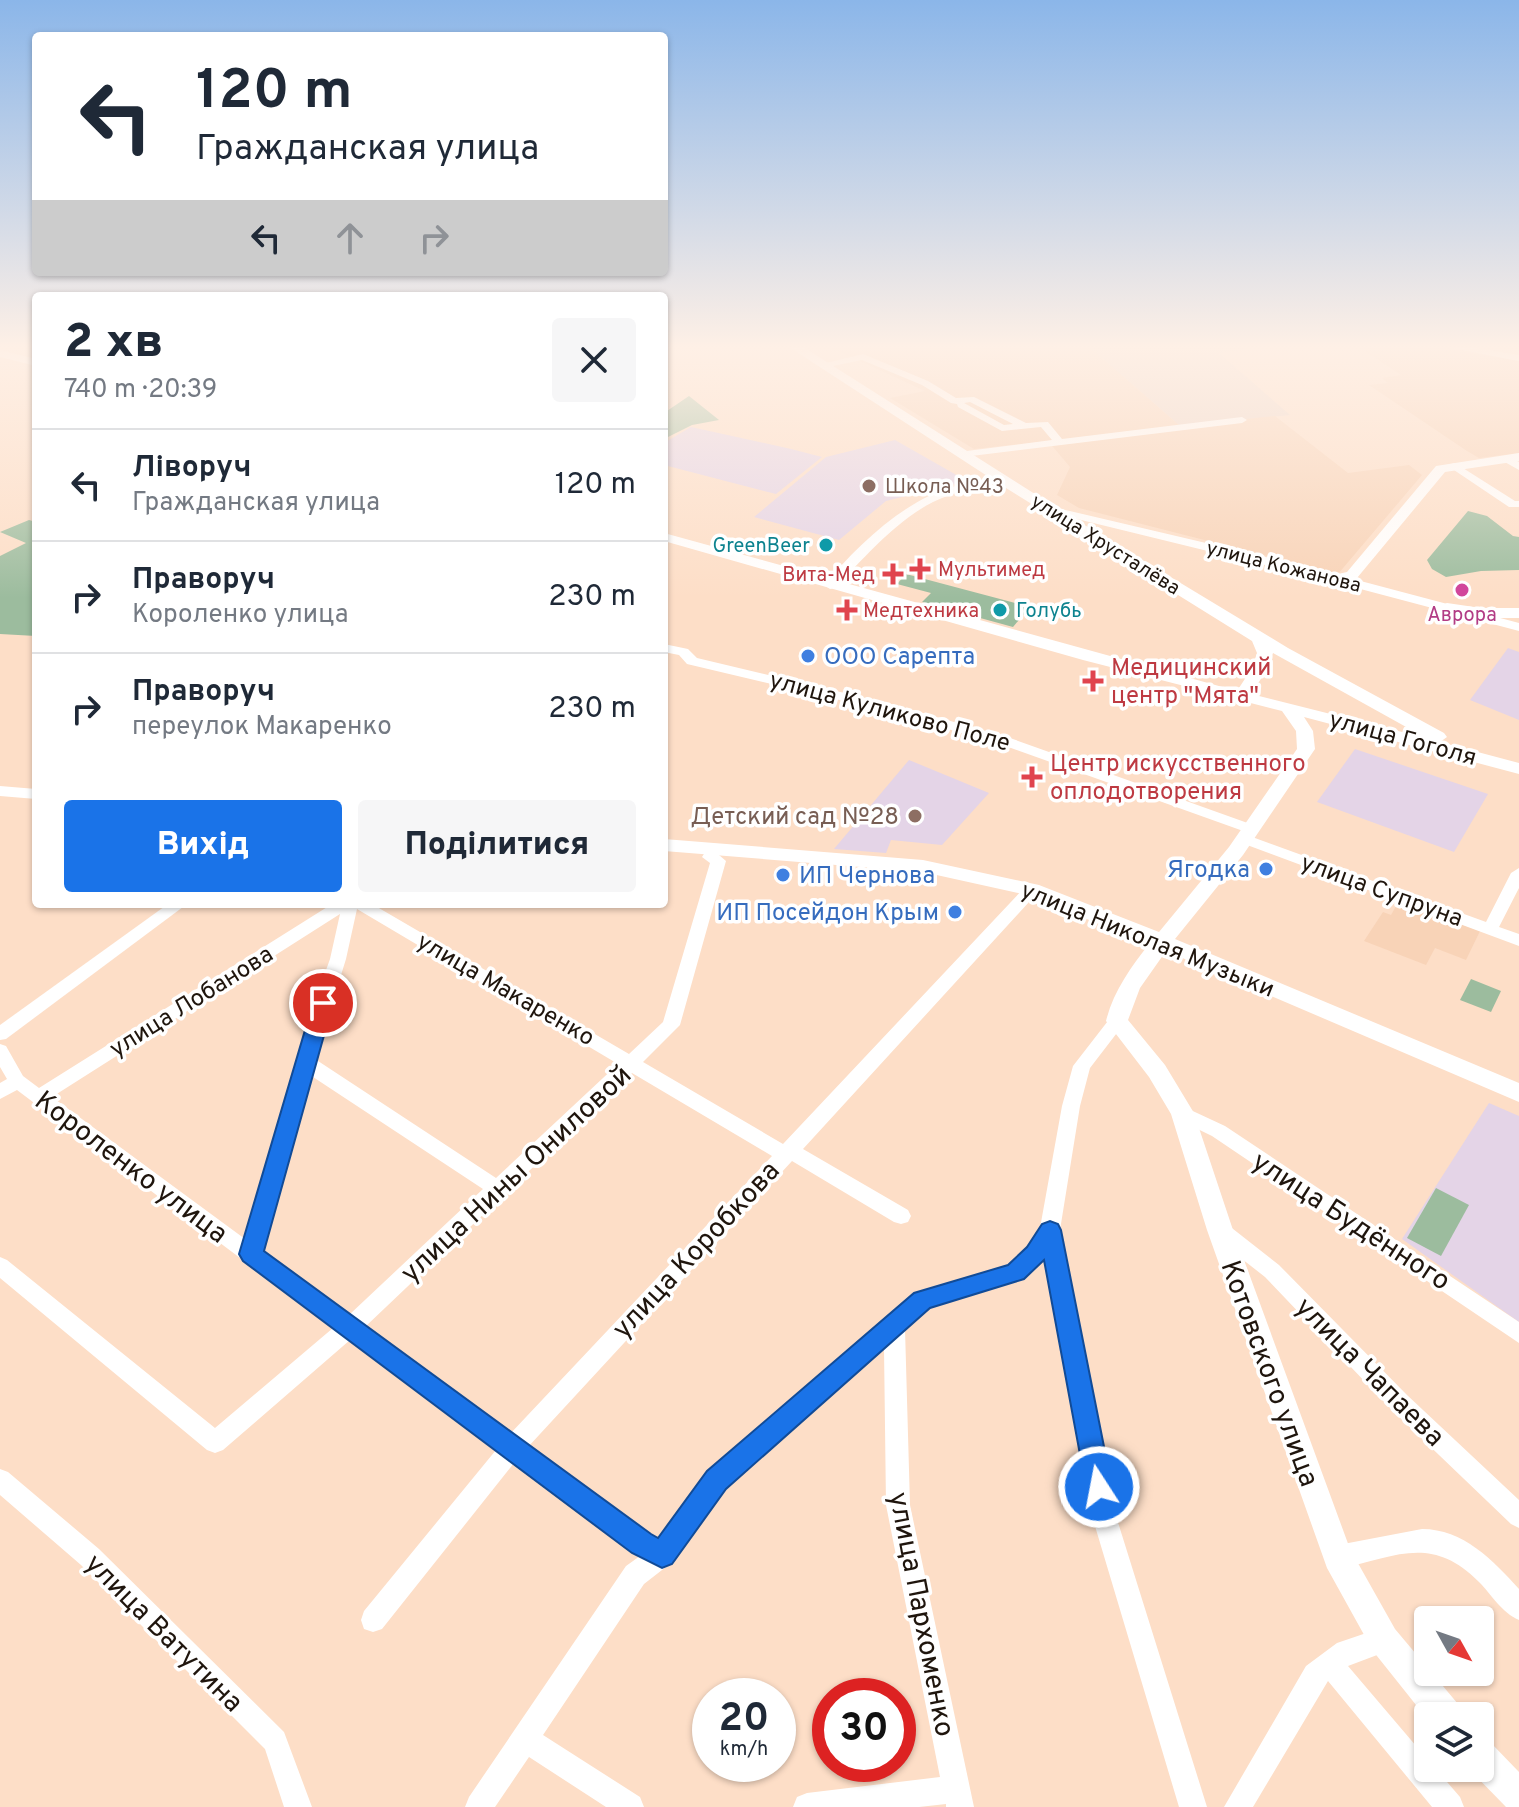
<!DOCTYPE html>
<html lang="uk">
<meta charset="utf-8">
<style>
:root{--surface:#fff;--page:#f6f6f7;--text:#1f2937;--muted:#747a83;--line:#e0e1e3;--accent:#1a73e8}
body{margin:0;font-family:Overpass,sans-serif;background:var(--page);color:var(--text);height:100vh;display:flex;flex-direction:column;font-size:30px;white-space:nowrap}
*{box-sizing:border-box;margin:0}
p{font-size:26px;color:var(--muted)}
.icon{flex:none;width:44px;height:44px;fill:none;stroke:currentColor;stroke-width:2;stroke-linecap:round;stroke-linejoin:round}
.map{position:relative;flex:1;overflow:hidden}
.sheet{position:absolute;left:32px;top:292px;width:636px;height:616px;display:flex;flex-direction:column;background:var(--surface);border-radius:8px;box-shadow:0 2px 6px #0004}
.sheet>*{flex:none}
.top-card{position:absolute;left:32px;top:32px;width:636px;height:244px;border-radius:8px;box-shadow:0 2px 6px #0004;background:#fff;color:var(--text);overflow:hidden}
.needle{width:52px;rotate:130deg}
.controls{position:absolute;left:1414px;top:1606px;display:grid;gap:16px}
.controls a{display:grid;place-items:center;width:80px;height:80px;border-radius:8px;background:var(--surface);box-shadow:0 2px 6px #0004;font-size:40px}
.speed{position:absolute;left:692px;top:1678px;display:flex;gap:16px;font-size:40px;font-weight:700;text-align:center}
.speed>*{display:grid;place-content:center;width:104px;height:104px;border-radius:50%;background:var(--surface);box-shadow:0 2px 6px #0004;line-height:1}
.speed small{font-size:20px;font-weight:400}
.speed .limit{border:12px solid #d22;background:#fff;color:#111}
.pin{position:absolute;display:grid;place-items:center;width:68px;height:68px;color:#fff;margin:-34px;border:4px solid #fff;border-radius:50%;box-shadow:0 2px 8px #0007}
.me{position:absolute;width:88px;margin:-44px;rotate:349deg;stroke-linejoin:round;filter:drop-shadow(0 0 6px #0008)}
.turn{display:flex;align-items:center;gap:28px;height:168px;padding:0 32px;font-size:36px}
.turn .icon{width:104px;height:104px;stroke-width:2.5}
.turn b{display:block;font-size:56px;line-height:68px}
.lanes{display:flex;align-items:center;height:76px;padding:0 32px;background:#0003;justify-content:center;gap:40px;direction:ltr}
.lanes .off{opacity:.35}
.round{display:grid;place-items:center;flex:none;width:84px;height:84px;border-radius:8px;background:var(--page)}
.summary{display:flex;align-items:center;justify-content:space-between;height:136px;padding:0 32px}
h1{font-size:48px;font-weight:800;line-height:60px}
.button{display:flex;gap:16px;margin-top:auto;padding:16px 32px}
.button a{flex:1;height:92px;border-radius:8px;background:var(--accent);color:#fff;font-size:32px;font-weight:800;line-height:92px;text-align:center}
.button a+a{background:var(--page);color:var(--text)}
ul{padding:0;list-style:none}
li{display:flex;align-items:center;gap:24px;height:112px;padding:0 32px;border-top:2px solid var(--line)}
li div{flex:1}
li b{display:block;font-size:30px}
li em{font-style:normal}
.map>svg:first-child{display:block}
.commercial{fill:#ecd6c9}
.built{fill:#f8d3b7}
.education{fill:#e4d4e7}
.green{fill:#9cbc9e}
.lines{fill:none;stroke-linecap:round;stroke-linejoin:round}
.minor{fill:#fff;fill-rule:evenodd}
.major{fill:#fff;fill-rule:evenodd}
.route{fill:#1a73e8;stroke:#114b97;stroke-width:2}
.education-dot{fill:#8d6e63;stroke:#fff;stroke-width:3}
.culture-dot{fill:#0f9aa8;stroke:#fff;stroke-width:3}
.health-dot{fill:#e0444e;stroke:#fff;stroke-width:3}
.hotel-dot{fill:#d1479c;stroke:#fff;stroke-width:3}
.shop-dot{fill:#3f7fe0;stroke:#fff;stroke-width:3}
.labels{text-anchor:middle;stroke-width:7;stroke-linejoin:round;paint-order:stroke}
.far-education-label{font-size:20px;fill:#785e54;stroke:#fff;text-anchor:start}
.far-street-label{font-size:20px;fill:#1f150d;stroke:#fff}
.far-culture-label{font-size:20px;fill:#0d838f;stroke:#fff;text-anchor:end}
.far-health-label{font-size:20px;fill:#be3a42;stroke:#fff;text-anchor:start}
.far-hotel-label{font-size:20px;fill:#b23c85;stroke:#fff}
.shop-label{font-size:24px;fill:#366cbe;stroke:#fff;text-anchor:start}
.health-label{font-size:24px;fill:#be3a42;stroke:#fff;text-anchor:start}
.street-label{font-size:24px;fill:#1f150d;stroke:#fff}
.education-label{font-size:24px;fill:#785e54;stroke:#fff;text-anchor:end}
.near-street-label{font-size:28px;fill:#1f150d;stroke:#fff}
</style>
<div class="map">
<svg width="1519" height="1807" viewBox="0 0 1519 1807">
<rect width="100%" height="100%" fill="#fddec7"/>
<!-- commercial -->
<path class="commercial" d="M1087,345H1241L1247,349L1219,353L1290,415L1180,426Z"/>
<!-- built -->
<g class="built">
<path d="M825,345H1087L1180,426L1275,416L1348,473L1409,465L1422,475L1338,574L1079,508L1057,495L1070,467L1048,441L974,449L890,398L925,391Z"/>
<path d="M1356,345H1421L1519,361V453L1479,458L1467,451L1369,385L1388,383L1382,378L1401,375Z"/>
<path d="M1399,901L1480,931L1466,960L1435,948L1426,965L1364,941L1383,912L1391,915Z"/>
</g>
<!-- education -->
<g class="education">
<path d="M691,427L791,449L822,457L776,494L664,465V443Z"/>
<path d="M895,440L967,481L886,501L839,540L754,517L826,457Z"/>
<path d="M1508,648L1519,652V720L1470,700Z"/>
<path d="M1355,749L1488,794L1454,852L1317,802Z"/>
<path d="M909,760L989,793L942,845L891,840L886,853L834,849Z"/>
<path d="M1489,1103L1519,1116V1322L1402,1239Z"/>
</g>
<!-- green -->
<g class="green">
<path d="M689,396L719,420L692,425L664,439V413Z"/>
<path d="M1468,511L1487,516L1513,536L1519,537V570L1481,571L1446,577L1432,569L1427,560Z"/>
<path d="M29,520L36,522V636L0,634V556L26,543L0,532Z"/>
<path d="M906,574L1030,607L1013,627L922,602L931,593L897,584Z"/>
<path d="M1471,979L1501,991L1491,1012L1460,1000Z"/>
<path d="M1436,1188L1469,1205L1441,1256L1407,1238Z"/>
</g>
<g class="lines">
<!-- minor -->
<g class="minor">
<path d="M1436,345H1457L1519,355V361Z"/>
<path d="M863,354L928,381L956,398L974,397L1026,423L1048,422L1062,439L1242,417L1247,420L1242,423L963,457L959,456V452L1052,440L1041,427L1002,431L958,407L957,404L951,403L922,385L862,360L823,368L818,365ZM970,402L1013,424L1004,425L964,403Z"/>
<path d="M1507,456L1519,462V470L1503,461V457Z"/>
<path d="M1455,463L1515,501H1519V507H1509L1451,468V464Z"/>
<path d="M1001,476L1006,479L1005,481C981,487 955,491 933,502C894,522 865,558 834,588L830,589L824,585C852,552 889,515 929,496C951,485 977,481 1001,476Z"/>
<path d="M1338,575L1519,623V631L1334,582V576Z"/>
<path d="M664,644L688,649L697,658L891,704L1010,738L1256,826L1259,829L1256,832H1246L1000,744L882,710L687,664L679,655L664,652Z"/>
<path d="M1244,834L1486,922L1511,873L1519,868V888L1499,927L1519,934V946L1239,842L1236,839Z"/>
<path d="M714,844L719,846L722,849L719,855L726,861L680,1025L643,1062L783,1144L1026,886H1038L1040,890L803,1149L908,1210L911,1216L908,1222L901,1224L894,1222L792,1161L528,1447L658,1540L709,1472L916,1294L1009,1265L1028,1248L1040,1228L1062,1106L1073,1066L1111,1017H1123L1126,1021L1123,1025L1090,1068L1080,1106L1060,1230L1116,1516L1207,1807H1179L1092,1516L1045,1256L1023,1278L930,1307L905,1329L910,1505L974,1807H946V1804L919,1807H793L797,1797L807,1793L940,1777L886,1505L884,1348L725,1488L671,1563L644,1584L543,1735L640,1797L644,1807H606L529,1757L495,1807H465L469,1797L626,1566L640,1556L514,1463L382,1629L373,1632L364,1629L361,1620L364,1611L496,1450L350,1340L223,1450L215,1453L207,1450L0,1278V1257L7,1260L215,1428L333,1328L17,1090L0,1099V1083L7,1079L0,1067V1044L6,1046L23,1076L39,1088L332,904H372L629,1054L663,1022L710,863L702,857L709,846ZM357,909L618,1064L496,1178L315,1059L346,959ZM340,914L330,959L306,1026L245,1239L52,1097ZM632,1073L772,1156L510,1434L365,1327ZM310,1075L483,1189L349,1315L262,1251Z"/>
<path d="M168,904H187L6,1039L0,1040V1025Z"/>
<path d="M1182,1106L1225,1126L1519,1322V1343L1212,1136L1175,1118L1173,1113L1175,1108Z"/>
<path d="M1221,1223L1228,1225L1279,1265L1407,1395L1519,1500V1528L1511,1524L1391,1409L1265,1277L1214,1237L1211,1231L1214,1225Z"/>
<path d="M0,1469L8,1472L99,1549L284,1732L312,1807H284L265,1749L81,1565L0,1495Z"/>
<path d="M1422,1529C1463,1529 1493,1560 1519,1589V1620C1502,1613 1491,1594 1479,1582C1431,1534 1396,1557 1338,1569L1329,1565L1326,1557L1329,1549L1338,1545Z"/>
<path d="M1384,1627L1393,1631L1397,1640L1393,1649L1348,1666L1428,1760V1768H1435L1460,1797L1464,1807H1432L1328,1681L1253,1807H1224L1306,1666L1337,1643Z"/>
</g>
<!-- major -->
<g class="major">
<path d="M786,345H800L1057,508L1338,574L1347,572L1436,466L1519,453V461L1445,472L1357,578L1338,583L1073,518L1288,648L1444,733L1447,737L1440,742L1519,763V774L1304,717L1313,731L1315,749L1243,855L1175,939L1519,1083V1102L1166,951L1140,988L1128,1020L1165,1065L1194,1113L1233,1230L1350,1549L1395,1629L1458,1704L1462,1716H1428V1720L1373,1651L1327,1568L1207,1230L1171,1114L1149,1077L1106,1021C1113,992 1131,967 1149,944L1027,895L923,872L664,851V839L923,860L1039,885L1159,932L1229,847L1297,749L1296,731L1282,711L1083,660L664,541V533L1237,691L1252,668L1257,653L1252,641L998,483ZM1273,653L1426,738L1251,694L1268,668Z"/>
<path d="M0,350L36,359V366L0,357Z"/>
<path d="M1447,603L1481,608H1519V618H1481L1442,611V605Z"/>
<path d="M0,786L36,789V799L0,796Z"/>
<path d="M1480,1739L1492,1744L1519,1772V1807H1506L1468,1768H1480Z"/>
</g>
</g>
<!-- sky -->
<linearGradient id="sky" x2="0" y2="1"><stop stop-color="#8bb6e9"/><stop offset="0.58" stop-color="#fef0e6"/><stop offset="1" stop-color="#fef0e6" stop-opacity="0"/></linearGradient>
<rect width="1519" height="598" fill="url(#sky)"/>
<!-- route -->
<path class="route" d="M323,996L333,1003L264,1251L651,1534L658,1538L707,1471L914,1293L1008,1265L1027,1247L1042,1224L1050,1221L1058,1224L1061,1230L1112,1487L1108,1496L1099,1500L1090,1496L1086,1487L1044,1260L1024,1279L930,1308L726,1489L672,1564L662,1568L632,1553L243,1261L239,1254L313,1003Z"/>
<!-- markers -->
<g class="education-dot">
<circle cx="869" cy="486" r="8"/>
<circle cx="915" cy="816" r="8"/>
</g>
<g class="culture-dot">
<circle cx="826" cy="545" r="8"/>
<circle cx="1000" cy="610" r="8"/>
</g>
<g class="health-dot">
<path d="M916 557h8v8h8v8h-8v8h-8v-8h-8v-8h8z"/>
<path d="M889 562h8v8h8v8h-8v8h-8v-8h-8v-8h8z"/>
<path d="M843 598h8v8h8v8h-8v8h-8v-8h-8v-8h8z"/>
<path d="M1089 669h8v8h8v8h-8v8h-8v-8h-8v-8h8z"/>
<path d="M1028 765h8v8h8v8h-8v8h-8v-8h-8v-8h8z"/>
</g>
<circle class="hotel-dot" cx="1462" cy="590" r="8"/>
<g class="shop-dot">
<circle cx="808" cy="656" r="8"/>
<circle cx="1266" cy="869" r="8"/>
<circle cx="783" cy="875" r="8"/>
<circle cx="955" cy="912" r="8"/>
</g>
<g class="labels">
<!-- far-education labels -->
<g class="far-education-label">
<text x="885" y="493">Школа №43</text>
</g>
<!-- far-street labels -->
<g class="far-street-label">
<text transform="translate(1106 544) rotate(32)" y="7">улица Хрусталёва</text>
<text transform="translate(1284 566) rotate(14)" y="7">улица Кожанова</text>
</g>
<!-- far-culture labels -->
<g class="far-culture-label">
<text x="810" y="552">GreenBeer</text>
<text x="1016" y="617" text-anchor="start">Голубь</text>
</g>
<!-- far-health labels -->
<g class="far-health-label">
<text x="938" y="576">Мультимед</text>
<text x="875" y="581" text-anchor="end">Вита-Мед</text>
<text x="863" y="617">Медтехника</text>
</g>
<!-- far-hotel labels -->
<g class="far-hotel-label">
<text x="1462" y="621">Аврора</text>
</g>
<!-- shop labels -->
<g class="shop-label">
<text x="824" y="664">ООО Сарепта</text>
<text x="1250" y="877" text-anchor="end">Ягодка</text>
<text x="799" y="883">ИП Чернова</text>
<text x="939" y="920" text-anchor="end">ИП Посейдон Крым</text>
</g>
<!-- health labels -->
<g class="health-label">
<text x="1111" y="675">Медицинский<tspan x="1111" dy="28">центр "Мята"</tspan></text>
<text x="1050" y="771">Центр искусственного<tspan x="1050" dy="28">оплодотворения</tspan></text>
</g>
<!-- street labels -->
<g class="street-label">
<text transform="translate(890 711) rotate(15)" y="8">улица Куликово Поле</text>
<text transform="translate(1403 738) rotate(15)" y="8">улица Гоголя</text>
<text transform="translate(1382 890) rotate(20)" y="8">улица Супруна</text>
<text transform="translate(1148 939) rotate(22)" y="8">улица Николая Музыки</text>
<text transform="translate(506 989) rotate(30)" y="8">улица Макаренко</text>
<text transform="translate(191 1001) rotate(-32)" y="8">улица Лобанова</text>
</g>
<!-- education labels -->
<g class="education-label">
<text x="899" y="824">Детский сад №28</text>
</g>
<!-- near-street labels -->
<g class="near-street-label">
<text transform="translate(132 1166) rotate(37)" y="10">Короленко улица</text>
<text transform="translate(515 1173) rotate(-43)" y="10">улица Нины Ониловой</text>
<text transform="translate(1352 1220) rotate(33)" y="10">улица Будённого</text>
<text transform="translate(695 1249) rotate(-47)" y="10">улица Коробкова</text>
<text transform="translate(1371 1371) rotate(45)" y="10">улица Чапаева</text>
<text transform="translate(1271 1373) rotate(70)" y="10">Котовского улица</text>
<text transform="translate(923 1614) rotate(79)" y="10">улица Пархоменко</text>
<text transform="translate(165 1632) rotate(45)" y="10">улица Ватутина</text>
</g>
</g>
</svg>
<div class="controls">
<a><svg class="needle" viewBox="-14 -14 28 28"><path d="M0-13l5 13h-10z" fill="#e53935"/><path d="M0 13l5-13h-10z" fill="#747a83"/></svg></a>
<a><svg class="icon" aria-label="layers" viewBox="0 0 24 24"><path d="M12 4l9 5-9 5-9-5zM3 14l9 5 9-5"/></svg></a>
</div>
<div class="speed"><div>20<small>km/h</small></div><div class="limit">30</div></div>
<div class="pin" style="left:323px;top:1003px;background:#d93025"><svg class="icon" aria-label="arrive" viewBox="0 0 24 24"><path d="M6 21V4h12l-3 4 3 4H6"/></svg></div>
<svg class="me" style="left:1099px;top:1487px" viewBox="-20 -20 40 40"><circle r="17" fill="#1a73e8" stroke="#fff" stroke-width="3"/><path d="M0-11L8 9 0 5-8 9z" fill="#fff"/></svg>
<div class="top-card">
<div class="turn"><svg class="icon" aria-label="left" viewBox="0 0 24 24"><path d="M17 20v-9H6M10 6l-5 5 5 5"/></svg><div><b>120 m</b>Гражданская улица</div></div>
<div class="lanes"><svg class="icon" aria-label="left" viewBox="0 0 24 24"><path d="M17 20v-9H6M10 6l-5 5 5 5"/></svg><svg class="icon off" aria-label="ahead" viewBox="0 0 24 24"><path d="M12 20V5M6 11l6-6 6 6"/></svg><svg class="icon off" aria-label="right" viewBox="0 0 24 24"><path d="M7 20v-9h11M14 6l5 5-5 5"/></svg></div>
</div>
<section class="sheet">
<div class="summary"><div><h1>2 хв</h1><p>740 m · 20:39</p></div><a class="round"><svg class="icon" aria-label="close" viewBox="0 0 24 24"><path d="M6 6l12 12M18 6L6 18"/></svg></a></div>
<ul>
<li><svg class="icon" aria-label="left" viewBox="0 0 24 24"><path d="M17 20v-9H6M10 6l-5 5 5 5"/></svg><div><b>Ліворуч</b><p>Гражданская улица</p></div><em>120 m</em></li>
<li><svg class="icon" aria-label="right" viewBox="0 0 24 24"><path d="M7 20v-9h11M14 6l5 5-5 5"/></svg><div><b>Праворуч</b><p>Короленко улица</p></div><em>230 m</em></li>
<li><svg class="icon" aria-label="right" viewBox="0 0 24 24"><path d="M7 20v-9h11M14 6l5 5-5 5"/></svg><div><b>Праворуч</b><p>переулок Макаренко</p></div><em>230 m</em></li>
</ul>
<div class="button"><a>Вихід</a><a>Поділитися</a></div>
</section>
</div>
